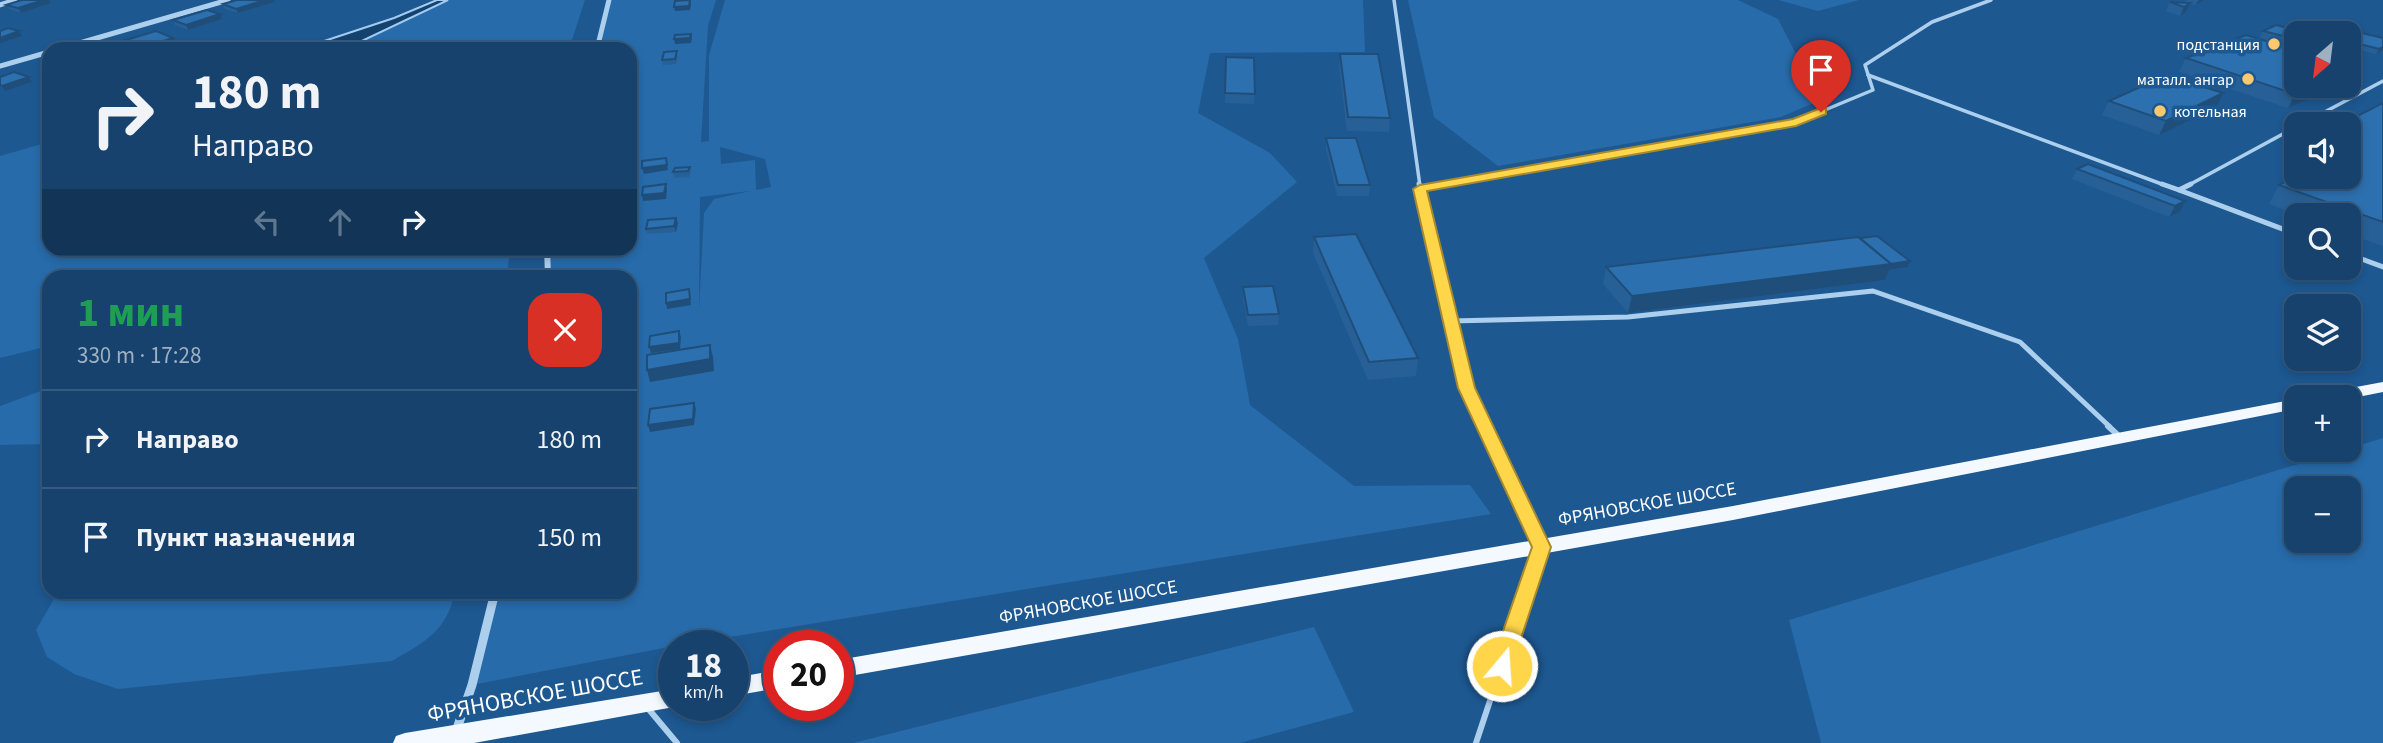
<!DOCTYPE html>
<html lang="ru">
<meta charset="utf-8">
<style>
:root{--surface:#16426d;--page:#1f4972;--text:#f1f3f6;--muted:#9eb0c2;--line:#355b80}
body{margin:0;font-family:"Source Sans 3",sans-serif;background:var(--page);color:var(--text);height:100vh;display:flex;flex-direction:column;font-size:26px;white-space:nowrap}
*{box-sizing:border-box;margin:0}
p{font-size:23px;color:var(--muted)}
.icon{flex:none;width:38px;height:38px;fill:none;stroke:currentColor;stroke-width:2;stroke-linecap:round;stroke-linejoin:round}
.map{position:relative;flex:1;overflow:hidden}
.drawer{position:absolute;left:42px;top:270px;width:595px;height:329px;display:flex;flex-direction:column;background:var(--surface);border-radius:21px;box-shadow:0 4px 10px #0003,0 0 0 2px var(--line)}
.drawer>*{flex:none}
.top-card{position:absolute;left:42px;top:42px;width:595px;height:214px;border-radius:21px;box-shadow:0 4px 10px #0003,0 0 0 2px var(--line);background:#16426d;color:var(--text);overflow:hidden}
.needle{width:46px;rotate:208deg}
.tools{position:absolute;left:2284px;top:21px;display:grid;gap:14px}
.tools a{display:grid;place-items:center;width:77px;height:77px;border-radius:14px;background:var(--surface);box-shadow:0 4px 10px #0003,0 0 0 2px var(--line);font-size:35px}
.speed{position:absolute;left:658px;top:630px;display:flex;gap:14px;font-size:35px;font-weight:700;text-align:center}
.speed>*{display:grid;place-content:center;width:91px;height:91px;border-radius:50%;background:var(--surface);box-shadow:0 4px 10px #0003,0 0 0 2px var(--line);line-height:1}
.speed small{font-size:18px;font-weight:400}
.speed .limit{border:10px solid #d22;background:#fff;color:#111}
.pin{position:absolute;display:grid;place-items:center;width:60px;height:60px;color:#fff;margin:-72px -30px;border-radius:50% 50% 50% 0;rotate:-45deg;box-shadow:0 0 7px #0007}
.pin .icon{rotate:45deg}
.me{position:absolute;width:77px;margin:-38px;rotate:18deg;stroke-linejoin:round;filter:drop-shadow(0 0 5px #0008)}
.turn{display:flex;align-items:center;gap:24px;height:147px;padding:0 35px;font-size:32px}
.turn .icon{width:91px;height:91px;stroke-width:2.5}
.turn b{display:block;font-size:49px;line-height:60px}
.lanes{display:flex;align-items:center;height:66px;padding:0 35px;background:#0003;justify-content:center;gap:35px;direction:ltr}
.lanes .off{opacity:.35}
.round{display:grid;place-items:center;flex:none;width:74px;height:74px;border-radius:21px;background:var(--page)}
.head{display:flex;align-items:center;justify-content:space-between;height:119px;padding:0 35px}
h1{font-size:42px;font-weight:700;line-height:52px;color:#1e9e55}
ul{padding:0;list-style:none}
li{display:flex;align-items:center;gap:21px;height:98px;padding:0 35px;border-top:2px solid var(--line)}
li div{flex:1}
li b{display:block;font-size:26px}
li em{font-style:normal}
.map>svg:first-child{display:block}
.green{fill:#276baa;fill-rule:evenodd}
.water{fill:#14426f;stroke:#a1cbef;stroke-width:2}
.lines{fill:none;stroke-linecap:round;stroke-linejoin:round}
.service-far2{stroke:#adcfee;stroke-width:3.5}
.service-far1{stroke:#adcfee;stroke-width:5}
.service{stroke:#adcfee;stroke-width:6}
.minor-far2{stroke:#adcfee;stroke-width:5}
.minor-far1{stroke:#adcfee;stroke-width:6}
.minor{stroke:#adcfee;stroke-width:9}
.primary{fill:#f4f9ff;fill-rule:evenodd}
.wall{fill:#276096}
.shaded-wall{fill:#204e7a}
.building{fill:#2d70af;stroke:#204e7a;stroke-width:2}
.route{fill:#ffd54a;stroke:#a68a30;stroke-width:2}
.poi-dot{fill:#fdc96c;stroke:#1d5891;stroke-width:2.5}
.labels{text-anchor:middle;stroke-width:7;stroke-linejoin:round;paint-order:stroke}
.far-poi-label{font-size:16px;fill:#fff;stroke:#1d5891;text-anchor:end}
.street-label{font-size:19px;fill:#fff;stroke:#1d5891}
.near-street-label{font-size:23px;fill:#fff;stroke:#1d5891}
</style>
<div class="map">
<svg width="2383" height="743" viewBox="0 0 2383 743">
<rect width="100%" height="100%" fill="#1d5891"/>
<!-- green -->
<g class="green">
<path d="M448,0H585L569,49H345Z"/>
<path d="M609,0H716L708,26L701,142L709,141V55L725,0H1363L1365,52L1210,53L1198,113L1270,153L1297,182L1204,258L1238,339L1250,405L1354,486L1470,485L1491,514L674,646L472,685L495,592H630V276H548L547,248H630V49H597ZM720,147L765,159L771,187L756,190L755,160L721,164ZM750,191L714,199L704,213L699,310L700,197Z"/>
<path d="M1408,0H1738L1778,19L1799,60L1837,93L1781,117L1498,166L1434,117Z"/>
<path d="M1778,0H1859L1818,11Z"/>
<path d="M49,142V248L510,249L507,276H49V346L0,358V156Z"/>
<path d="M49,388V444L0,445V406Z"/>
<path d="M2383,438V743H1821L1789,620ZM2348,488V541H2296V488Z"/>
<path d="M58,592H455C446,632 426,641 392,661L118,689L74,674L47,657L36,630Z"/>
<path d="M1314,627L1354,712L1240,743H853Z"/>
</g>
<!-- water -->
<path class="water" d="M437,0H448L345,49H300L394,18Z"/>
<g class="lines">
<!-- service-far2 -->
<g class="service-far2">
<path d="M1394,0L1420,186"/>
<path d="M1868,75L2167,186"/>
<path d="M2302,124L2383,81"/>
<path d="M1440,186L1796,122L1873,90L1865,65L1932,22L1991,0"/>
<path d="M2187,186L2296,127"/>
</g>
<!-- service-far1 -->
<g class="service-far1">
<path d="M1419,184L1420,189L1449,184"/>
<path d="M2162,184L2179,190"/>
<path d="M2191,184L2179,190L2296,234"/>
<path d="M1420,189L1466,388L1485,427"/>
<path d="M2348,254L2383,267"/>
<path d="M1451,321L1628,317L1873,291L2020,342L2110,427"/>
</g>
<!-- service -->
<g class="service">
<path d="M2108,426L2121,438"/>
<path d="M646,706L677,743"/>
<path d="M1476,743L1541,547L1484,426"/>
</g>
<!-- minor-far2 -->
<g class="minor-far2">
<path d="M0,5L15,0"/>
<path d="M59,49L228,0"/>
<path d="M597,49L609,0"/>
<path d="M0,66L49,52"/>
</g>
<!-- minor-far1 -->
<path class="minor-far1" d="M547,248L548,276"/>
<!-- minor -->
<path class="minor" d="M452,743L472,685L495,592"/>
<!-- primary -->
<g class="primary">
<path d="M2383,382V392L2348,399L2320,397L2329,392Z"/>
<path d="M2296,399V409L1733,520L838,678V660L1733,506Z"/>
<path d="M779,670V688L733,696V678Z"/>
<path d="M674,689V705H680L674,707L474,743H393L396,736L405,733Z"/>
</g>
</g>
<!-- wall -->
<g class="wall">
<path d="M22,0H49L51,3L21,13L9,9L6,5Z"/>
<path d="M237,0H274L275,2L238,13L225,9L223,4Z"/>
<path d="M2186,0H2204L2203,1L2195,5L2190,4L2186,12L2180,16L2166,11L2170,2L2185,3Z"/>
<path d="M222,19L188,30L175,25L173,20Z"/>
<path d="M2263,31H2299L2298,33H2296L2292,45L2286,48L2339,86L2288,108L2179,72L2186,58L2259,39Z"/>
<path d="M2348,37L2383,38V50L2376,54L2348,47Z"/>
<path d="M126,40L175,43L155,49H139L129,44Z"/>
<path d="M1340,54L1390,118L1389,132L1347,131L1339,67Z"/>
<path d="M678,56L676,64L663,65L662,60Z"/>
<path d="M1226,57L1255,94L1254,104L1225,103Z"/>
<path d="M49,59V68L45,66L42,61Z"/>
<path d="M2109,101L2216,108L2159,135L2102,115Z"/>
<path d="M2383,103V246L2348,234V215H2299L2269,204L2279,185L2348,177Z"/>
<path d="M1326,138L1370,185L1369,196H1337L1326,149Z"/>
<path d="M690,167L691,172L689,177L674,178L673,172Z"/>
<path d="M2077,169L2185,201L2180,212L2169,217L2072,179Z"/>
<path d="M678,223L676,232L647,234L646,229Z"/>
<path d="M1314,237L1418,358L1416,376L1368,380L1313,253Z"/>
<path d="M1910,261L1908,267L1889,270L1885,280L1628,313L1603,284L1606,267Z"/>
<path d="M1243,287L1279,314L1278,325L1248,326L1243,299Z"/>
</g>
<!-- shaded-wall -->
<g class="shaded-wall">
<path d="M44,0H49L51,3L21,13L18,8Z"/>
<path d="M265,0H274L275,2L238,13L236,9Z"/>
<path d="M690,0L691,5L690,10L675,11L674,7Z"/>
<path d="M2199,0H2204L2203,1L2195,5Z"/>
<path d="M2190,3L2186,12L2180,16L2184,7Z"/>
<path d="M220,14L222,19L188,30L186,25Z"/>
<path d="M19,31L22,36L0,43V38Z"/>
<path d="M2299,31L2298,33H2296V36L2292,45L2281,51L2287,37Z"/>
<path d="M691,34L692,39L691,43L675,44L674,39Z"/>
<path d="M173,38L175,43L155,49H144L143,47Z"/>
<path d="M2383,47V50L2376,54L2379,49Z"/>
<path d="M2355,68L2348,79V71Z"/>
<path d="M29,77L32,82L5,91L2,86Z"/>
<path d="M2314,86H2339L2288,108L2295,94Z"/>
<path d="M2223,93L2216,108L2159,135L2166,121Z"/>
<path d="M666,158L668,170L644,174L642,168Z"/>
<path d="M666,184L667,190L666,199L643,201L642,195Z"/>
<path d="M2185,201L2180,212L2169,217L2175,206Z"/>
<path d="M676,218L678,223L676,232L674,226Z"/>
<path d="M1910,261L1908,267L1889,270L1885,280L1628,313L1632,296Z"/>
<path d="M689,289L691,305L667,309L666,303Z"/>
<path d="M679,331L681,337L680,349L651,353L649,347Z"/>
<path d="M710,345L713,357L714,371L650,382L647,370Z"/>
<path d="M694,403L696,409L694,425L650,432L648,425Z"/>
</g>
<!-- building -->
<g class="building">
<path d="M22,0H44L18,8L6,5Z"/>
<path d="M237,0H265L236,9L223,4Z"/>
<path d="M690,0L689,6L674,7L675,1Z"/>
<path d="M2170,2L2190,3L2184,7Z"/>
<path d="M207,10L220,14L186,25L173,20Z"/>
<path d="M2276,25L2299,31L2287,37L2263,31Z"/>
<path d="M8,28L19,31L0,38V31Z"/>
<path d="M156,31L173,38L143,47L126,40Z"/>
<path d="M2357,32L2383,38V47L2379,49L2348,41V37Z"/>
<path d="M691,34L690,38L674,39L675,35Z"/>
<path d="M2246,35L2296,50V86H2314L2295,94L2186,58Z"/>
<path d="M677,51L675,59L662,60L664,52Z"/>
<path d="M1340,54H1378L1390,118L1348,117Z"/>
<path d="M1226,57L1254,58L1255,94L1225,93Z"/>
<path d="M49,59V64L42,61Z"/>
<path d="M14,72L29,77L2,86L0,85V77Z"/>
<path d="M2167,75L2223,93L2166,121L2109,101Z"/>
<path d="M2383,103V222L2279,185L2296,176V177H2348V124H2342Z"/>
<path d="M1326,138H1356L1370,185H1338Z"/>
<path d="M666,158L667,165L642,168V161Z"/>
<path d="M2088,164L2185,201L2175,206L2077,169Z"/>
<path d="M690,167L688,171L673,172L675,168Z"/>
<path d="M666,184L664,193L642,195L643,187Z"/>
<path d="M676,218L674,226L646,229L648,220Z"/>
<path d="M1356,234L1418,358L1369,362L1314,237Z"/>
<path d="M1877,236L1910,261L1890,264H1891L1860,238Z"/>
<path d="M1858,237L1891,264L1632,296L1606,267Z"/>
<path d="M1273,286L1279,314L1248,315L1243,287Z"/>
<path d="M689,289L690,299L666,303V293Z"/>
<path d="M679,331V343L649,347L650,336Z"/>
<path d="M710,345V359L647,370V355Z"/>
<path d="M694,403L693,419L648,425L650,409Z"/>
</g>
<!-- route -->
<path class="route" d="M1821,108L1826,109V114L1796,126L1427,191L1475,388L1551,547L1512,666L1509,672H1494L1491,666L1532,547L1458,388L1413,189L1420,185L1793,119Z"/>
<!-- markers -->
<g class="poi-dot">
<circle cx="2274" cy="44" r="7"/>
<circle cx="2248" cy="79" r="7"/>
<circle cx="2160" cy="111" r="7"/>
</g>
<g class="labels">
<!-- far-poi labels -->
<g class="far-poi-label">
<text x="2260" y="50">подстанция</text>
<text x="2234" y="85">маталл. ангар</text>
<text x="2174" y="117" text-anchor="start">котельная</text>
</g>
<!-- street labels -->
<g class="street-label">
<text transform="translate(1647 503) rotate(-10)" y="7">ФРЯНОВСКОЕ ШОССЕ</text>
<text transform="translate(1088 601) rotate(-10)" y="7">ФРЯНОВСКОЕ ШОССЕ</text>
</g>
<!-- near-street labels -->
<g class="near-street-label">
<text transform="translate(535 695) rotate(-10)" y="8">ФРЯНОВСКОЕ ШОССЕ</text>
</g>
</g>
</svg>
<div class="tools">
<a><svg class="needle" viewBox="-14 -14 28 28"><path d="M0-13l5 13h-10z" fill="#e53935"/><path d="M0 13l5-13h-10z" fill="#9eb0c2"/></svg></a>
<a><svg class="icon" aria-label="sound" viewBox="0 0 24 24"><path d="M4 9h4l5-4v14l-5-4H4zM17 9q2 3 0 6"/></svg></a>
<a><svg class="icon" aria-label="search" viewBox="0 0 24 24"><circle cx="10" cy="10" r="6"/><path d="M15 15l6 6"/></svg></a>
<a><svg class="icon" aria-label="layers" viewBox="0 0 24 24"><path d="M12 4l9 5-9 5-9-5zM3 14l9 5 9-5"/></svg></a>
<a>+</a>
<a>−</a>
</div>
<div class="speed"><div>18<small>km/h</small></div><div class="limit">20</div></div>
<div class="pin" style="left:1821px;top:112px;background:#d93025"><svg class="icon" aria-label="arrive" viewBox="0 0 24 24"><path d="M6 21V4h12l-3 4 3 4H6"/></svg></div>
<svg class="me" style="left:1502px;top:666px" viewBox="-20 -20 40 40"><circle r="17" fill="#ffd54a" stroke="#fff" stroke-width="3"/><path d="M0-11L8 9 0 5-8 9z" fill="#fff"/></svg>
<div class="top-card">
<div class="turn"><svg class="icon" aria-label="right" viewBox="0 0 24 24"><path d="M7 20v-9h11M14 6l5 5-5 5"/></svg><div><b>180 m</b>Направо</div></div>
<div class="lanes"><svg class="icon off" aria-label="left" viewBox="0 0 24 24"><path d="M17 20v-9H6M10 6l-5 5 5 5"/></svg><svg class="icon off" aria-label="ahead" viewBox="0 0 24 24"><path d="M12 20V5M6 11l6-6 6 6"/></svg><svg class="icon" aria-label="right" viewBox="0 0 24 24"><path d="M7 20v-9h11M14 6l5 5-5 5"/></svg></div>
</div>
<section class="drawer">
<div class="head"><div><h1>1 мин</h1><p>330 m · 17:28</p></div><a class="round" style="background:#d93025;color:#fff"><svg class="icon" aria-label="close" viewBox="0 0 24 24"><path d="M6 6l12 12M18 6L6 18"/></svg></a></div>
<ul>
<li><svg class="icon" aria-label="right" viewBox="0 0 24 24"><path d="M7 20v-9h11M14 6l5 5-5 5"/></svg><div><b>Направо</b></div><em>180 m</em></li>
<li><svg class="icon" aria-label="arrive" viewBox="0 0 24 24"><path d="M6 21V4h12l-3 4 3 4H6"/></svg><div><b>Пункт назначения</b></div><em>150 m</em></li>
</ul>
</section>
</div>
